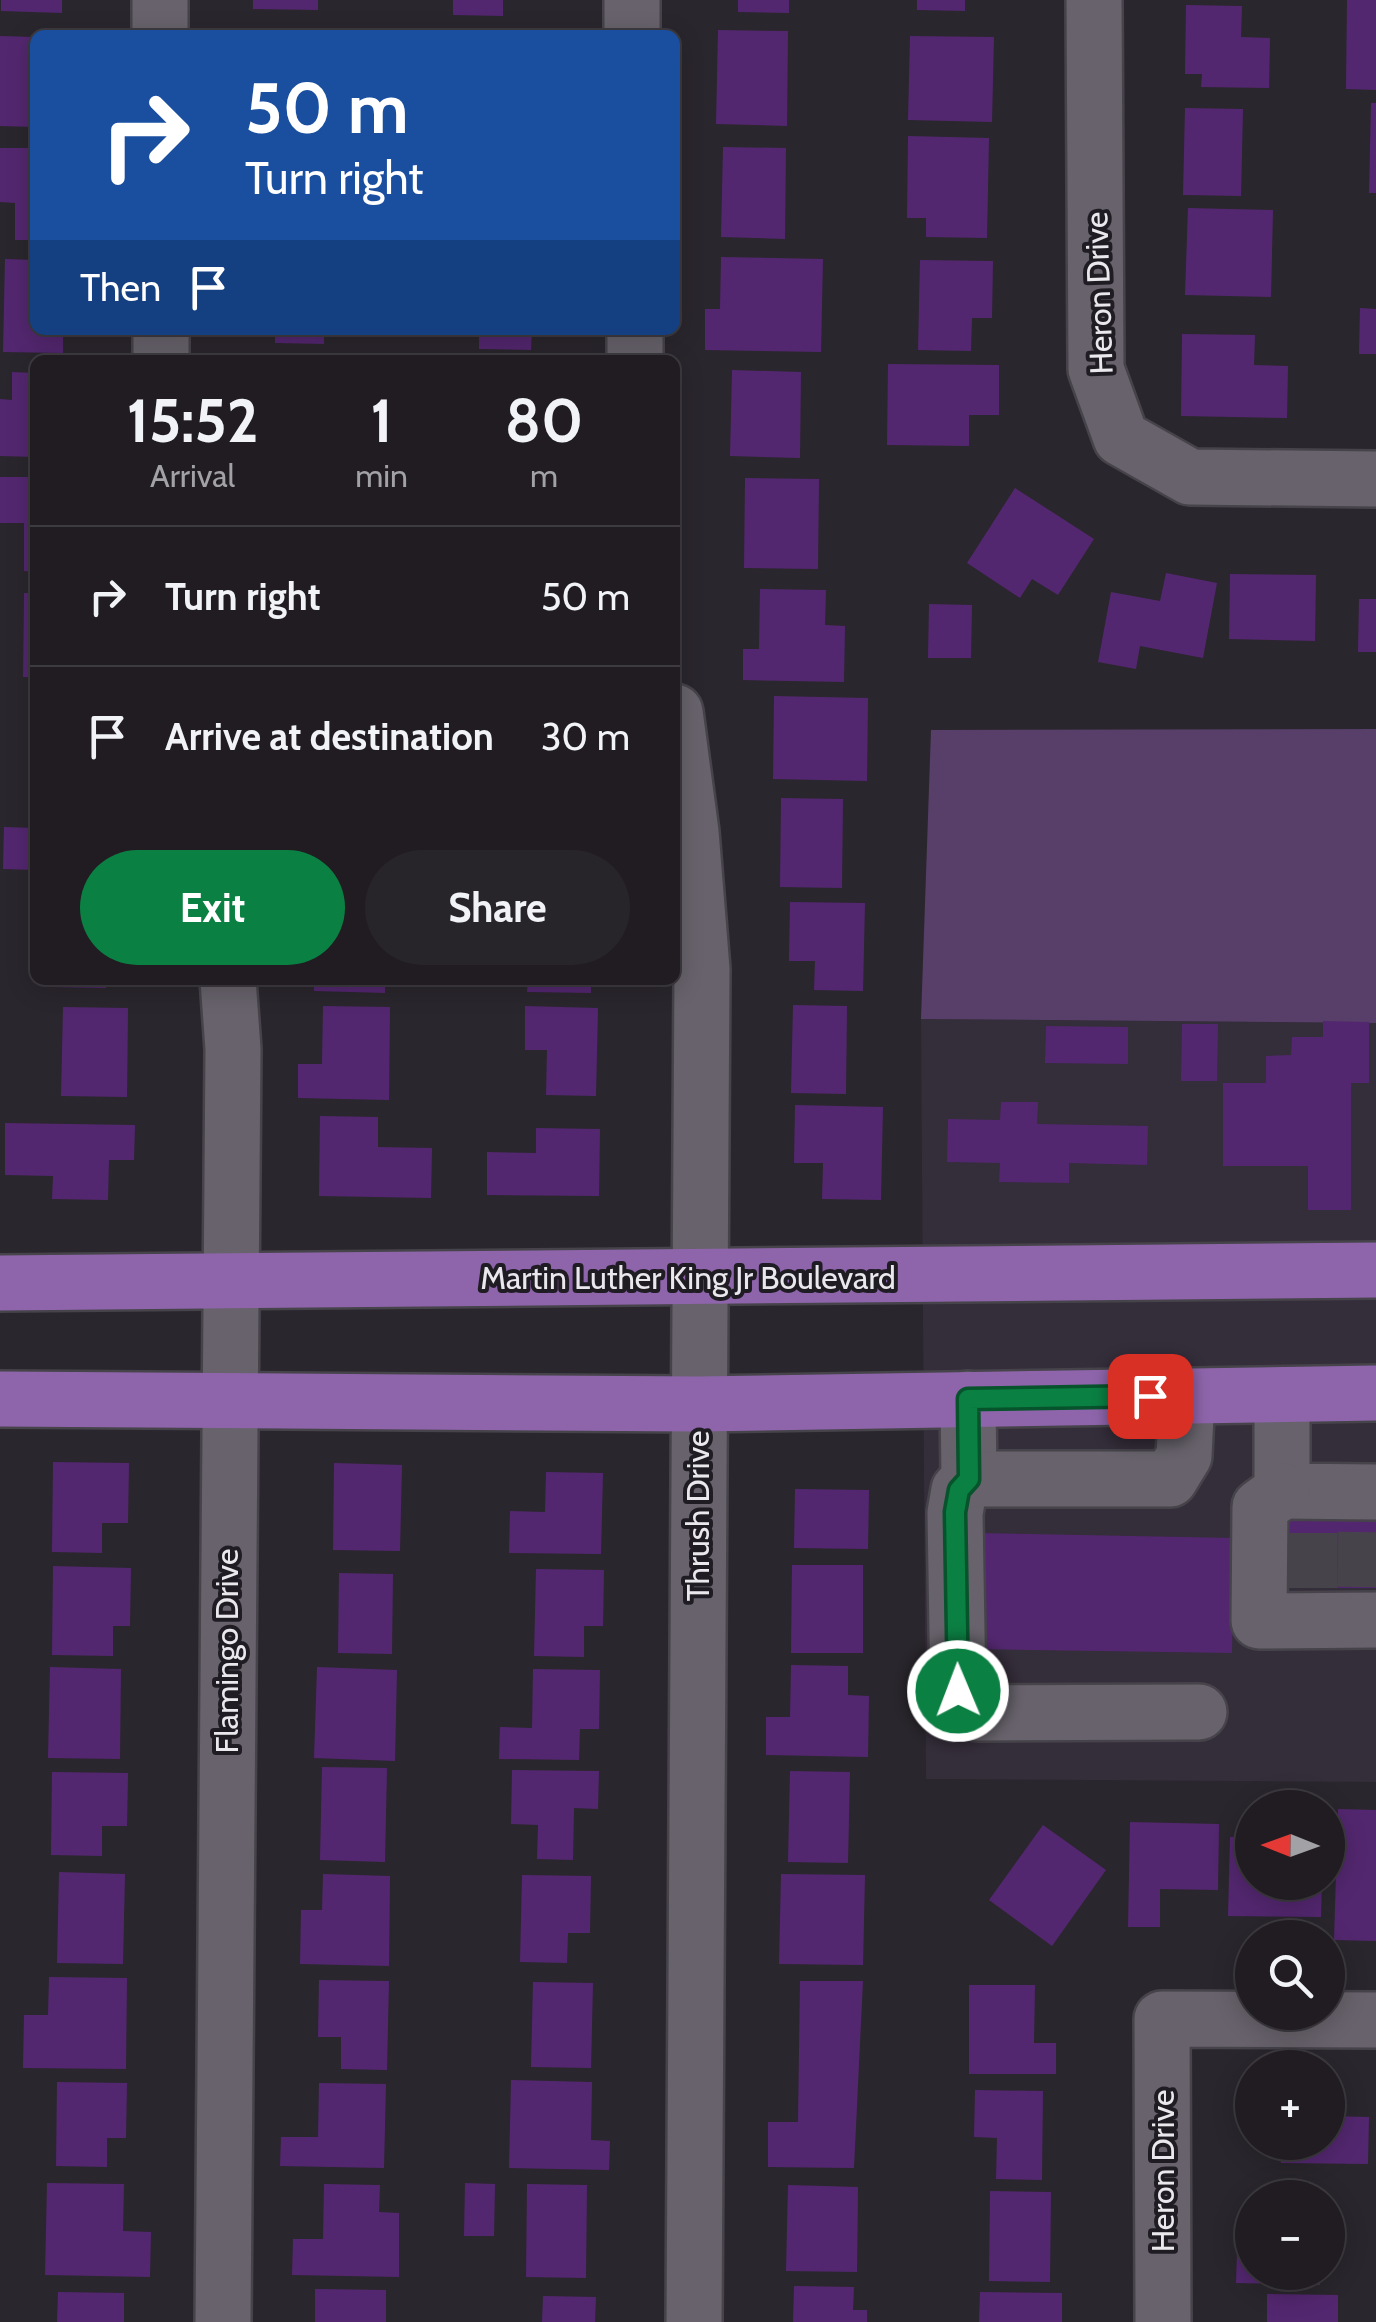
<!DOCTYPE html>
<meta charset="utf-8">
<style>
:root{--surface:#201c22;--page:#28252a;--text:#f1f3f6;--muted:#a2a1a5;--line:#3d3a40;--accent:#0b8043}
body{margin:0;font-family:Cabin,sans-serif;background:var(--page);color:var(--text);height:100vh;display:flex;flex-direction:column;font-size:38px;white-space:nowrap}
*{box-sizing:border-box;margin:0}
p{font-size:32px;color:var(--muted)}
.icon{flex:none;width:55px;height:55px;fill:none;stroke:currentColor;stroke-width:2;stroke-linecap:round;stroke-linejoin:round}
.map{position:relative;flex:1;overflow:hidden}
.sheet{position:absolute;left:30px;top:355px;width:650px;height:630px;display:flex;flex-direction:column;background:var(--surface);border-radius:15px;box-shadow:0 5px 25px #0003,0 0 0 2px var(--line)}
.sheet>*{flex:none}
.top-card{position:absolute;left:30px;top:30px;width:650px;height:305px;border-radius:15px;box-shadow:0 5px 25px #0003,0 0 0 2px var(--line);background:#1a4fa0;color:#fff;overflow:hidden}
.needle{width:65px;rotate:271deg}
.fabs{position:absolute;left:1235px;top:1790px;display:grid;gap:20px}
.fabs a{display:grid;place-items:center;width:110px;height:110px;border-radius:50%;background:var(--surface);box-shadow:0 5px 25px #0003,0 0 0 2px var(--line);font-size:50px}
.pin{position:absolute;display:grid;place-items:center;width:85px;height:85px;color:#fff;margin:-42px;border-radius:20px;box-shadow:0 5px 15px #0006}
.me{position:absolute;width:110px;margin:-55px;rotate:359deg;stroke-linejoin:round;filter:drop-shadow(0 0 8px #0008)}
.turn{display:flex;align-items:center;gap:35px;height:210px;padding:0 50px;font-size:45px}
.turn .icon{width:130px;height:130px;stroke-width:2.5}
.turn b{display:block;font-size:70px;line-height:85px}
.then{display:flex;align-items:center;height:95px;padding:0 50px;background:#0003;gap:20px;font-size:38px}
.eta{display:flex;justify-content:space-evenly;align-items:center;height:170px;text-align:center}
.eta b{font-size:60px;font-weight:800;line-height:70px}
.button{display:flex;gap:20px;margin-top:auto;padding:20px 50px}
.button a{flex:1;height:115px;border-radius:60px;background:var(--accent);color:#fff;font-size:40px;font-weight:800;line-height:115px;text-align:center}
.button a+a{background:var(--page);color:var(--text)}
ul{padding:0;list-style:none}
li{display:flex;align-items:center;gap:30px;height:140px;padding:0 50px;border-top:2px solid var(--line)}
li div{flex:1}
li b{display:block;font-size:38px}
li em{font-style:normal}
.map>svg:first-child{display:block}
.built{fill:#342d3a}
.green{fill:#573f69}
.building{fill:#53276f}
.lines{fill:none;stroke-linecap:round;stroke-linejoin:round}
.minor-tunnel{stroke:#47434a;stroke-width:55;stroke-dasharray:55 28;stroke-linecap:butt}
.minor-casing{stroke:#46434a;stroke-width:60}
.major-casing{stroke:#46434a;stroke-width:60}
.minor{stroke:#67626b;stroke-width:55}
.major{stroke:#8e65ab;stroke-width:55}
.route-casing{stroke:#07532c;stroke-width:25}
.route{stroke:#0b8043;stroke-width:18}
.labels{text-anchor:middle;stroke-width:8;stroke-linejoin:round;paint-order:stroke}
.street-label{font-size:32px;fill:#ebe8ed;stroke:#201c24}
</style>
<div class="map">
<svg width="1376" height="2322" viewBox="0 0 1376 2322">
<rect width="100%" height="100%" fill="#2a262d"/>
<!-- built -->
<path class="built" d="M921,1019L1376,1023V1782L926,1779Z"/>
<!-- green -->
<path class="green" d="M1376,729V1023L921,1019L931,730Z"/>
<!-- building -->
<g class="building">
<path d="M1,0H62V13L1,11Z"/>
<path d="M253,0H318V10L253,9Z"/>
<path d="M453,0H503V16L453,15Z"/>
<path d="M738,0H789V13L738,12Z"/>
<path d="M917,0H965V11L917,10Z"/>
<path d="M1347,0H1376V90L1346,89Z"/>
<path d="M1186,5L1242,6L1241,37L1270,38L1269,88L1201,87L1202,74H1185Z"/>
<path d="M718,30L788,31L787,126L716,124Z"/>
<path d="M0,36L35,37V127L0,126Z"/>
<path d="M910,36L994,37L992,122L908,120Z"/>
<path d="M1371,103H1376V193H1369Z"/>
<path d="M1185,108L1243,109L1241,196L1183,195Z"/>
<path d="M908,136L989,138L987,238L926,237V218H907Z"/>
<path d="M723,147L786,148L785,239L721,237Z"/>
<path d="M0,148H35V240H15V203L0,202Z"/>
<path d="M1188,208L1273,210L1271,297L1185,295Z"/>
<path d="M721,257L823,259L821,352L705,350V309H720Z"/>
<path d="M5,259L35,260V330H63V353L3,352Z"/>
<path d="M920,260L993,261L992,318H972L971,351L918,350Z"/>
<path d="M1360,308L1376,309V354H1359Z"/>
<path d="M275,330H324V344L275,343Z"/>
<path d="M479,330H532L531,350L479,349Z"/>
<path d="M1182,334L1255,335L1254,365L1288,366L1287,418L1181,416Z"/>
<path d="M888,364L999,365V415H969V446L887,445Z"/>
<path d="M732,370L801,372L800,458L730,456Z"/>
<path d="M12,372L35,373V457L0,456V399L12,400Z"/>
<path d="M0,477H35V572L24,571V523H0Z"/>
<path d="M745,478L819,479L818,569L744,568Z"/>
<path d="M1015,488L1094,539L1058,595L1032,579L1020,598L967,563Z"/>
<path d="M1166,573L1217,583L1203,658L1140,646L1136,669L1098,662L1111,592L1160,601Z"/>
<path d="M1230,574L1316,575L1315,641L1229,639Z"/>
<path d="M760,589L826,590L825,625L845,626L844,682L743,680V649H759Z"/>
<path d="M24,593H35V677H23Z"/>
<path d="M1359,599H1376V652H1358Z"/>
<path d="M929,604L972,605L971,658H928Z"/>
<path d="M774,696L868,698L867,781L773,779Z"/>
<path d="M781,798L843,799L842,888L780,887Z"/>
<path d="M4,827L35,828V870L3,869Z"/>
<path d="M790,902L865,903L863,991L814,990L815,961H789Z"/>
<path d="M49,980H106V988L49,987Z"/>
<path d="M314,980H385V993L314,991Z"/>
<path d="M528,980H591V993L527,992Z"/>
<path d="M793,1005L847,1006L846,1094L791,1093Z"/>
<path d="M323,1006L390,1007L389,1100L298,1098V1064H322Z"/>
<path d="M525,1006L598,1008L596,1096L546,1095L547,1050H525Z"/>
<path d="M63,1007L128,1008L127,1097L61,1096Z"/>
<path d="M1323,1021L1369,1022V1083H1351V1210H1308V1166H1223V1083H1266V1056L1291,1055L1292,1037H1323Z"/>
<path d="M1182,1024H1218L1217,1081H1181Z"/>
<path d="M1046,1026L1128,1027V1064L1045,1063Z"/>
<path d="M1001,1102H1038L1037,1124L1148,1126L1147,1165L1069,1163V1183L999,1182L1000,1163L947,1162L948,1119L1000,1120Z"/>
<path d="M795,1105L883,1107L881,1200L822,1199L823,1163H794Z"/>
<path d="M320,1116L378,1117V1147L432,1148L431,1198L319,1196Z"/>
<path d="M5,1123L135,1125L134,1160H109L108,1200L52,1199L53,1176L5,1175Z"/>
<path d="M536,1128L600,1129L599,1196L487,1195V1152L536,1153Z"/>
<path d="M53,1462L129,1463L128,1523H102V1553L52,1552Z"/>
<path d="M334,1463L402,1465L400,1551L333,1550Z"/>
<path d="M546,1472L603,1473L601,1554L509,1553L510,1511L545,1512Z"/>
<path d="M795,1489L869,1490L868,1549L794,1548Z"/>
<rect x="1279" y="1513" width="97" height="75"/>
<path d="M978,1533L1234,1538L1232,1653L976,1649Z"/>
<path d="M792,1565H863V1653H791Z"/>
<path d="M53,1566L131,1568L130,1626H113V1656L52,1655Z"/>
<path d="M536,1569L604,1570L603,1626H584V1657L534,1656Z"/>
<path d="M339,1573L393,1574L392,1654L338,1653Z"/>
<path d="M791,1665L848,1666V1695L869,1696L868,1757L766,1755V1717H790Z"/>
<path d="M50,1667L121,1669L120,1759L48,1758Z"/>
<path d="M317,1667L397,1670L395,1761L314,1758Z"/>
<path d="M533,1669L600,1670L599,1729H580L579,1760L499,1759L500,1727L532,1728Z"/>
<path d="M322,1767L387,1768L385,1862L320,1860Z"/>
<path d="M512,1770L599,1771L598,1809L574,1808L573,1860L537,1859L538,1825L511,1824Z"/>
<path d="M790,1771L850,1772L848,1863L788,1862Z"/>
<path d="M52,1772L128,1773L127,1826H102V1856L51,1855Z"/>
<path d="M1338,1809L1376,1810V1941L1334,1940Z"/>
<path d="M1130,1822L1219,1824L1218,1890L1160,1889V1927H1128Z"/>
<path d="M1043,1825L1106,1870L1052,1946L989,1900Z"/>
<path d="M1230,1837H1252V1882H1322L1321,1917L1228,1916Z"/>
<path d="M59,1872L125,1874L123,1964L57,1963Z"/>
<path d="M323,1874L390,1876L389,1966L300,1964L301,1910H322Z"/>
<path d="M781,1874L865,1875L863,1965L779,1964Z"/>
<path d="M522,1875L591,1876L590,1933H568L567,1963L520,1962Z"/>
<path d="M49,1977L127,1978L126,2069L23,2068L24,2015H48Z"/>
<path d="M319,1980L389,1981L387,2070L341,2069V2037H318Z"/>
<path d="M800,1981H863L854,2168L768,2167V2122H798Z"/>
<path d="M533,1982L593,1983L591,2068L531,2067Z"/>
<path d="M969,1985H1035L1034,2043H1056V2074H969Z"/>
<path d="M511,2080L592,2082L591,2140L610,2141L609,2170L509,2168Z"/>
<path d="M57,2082L127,2083L126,2138H107V2167L56,2166Z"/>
<path d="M319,2083L386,2084L384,2168L280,2166L281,2137H318Z"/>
<path d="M975,2090L1043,2091L1042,2180L996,2179L997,2138L974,2137Z"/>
<path d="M1328,2116L1369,2117L1368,2164L1281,2163V2142H1328Z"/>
<path d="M47,2183L124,2184L123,2231L151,2232L150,2277L45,2275Z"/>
<path d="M465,2183L495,2184L494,2236H464Z"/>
<path d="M324,2184L380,2185L379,2212L399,2213V2277L292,2275L293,2239H323Z"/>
<path d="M527,2184L587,2185L586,2278L526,2277Z"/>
<path d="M788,2185L858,2187L857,2272L786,2271Z"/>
<path d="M990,2191L1051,2192L1050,2282L989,2281Z"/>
<path d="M1237,2252H1252V2272H1320V2285L1236,2283Z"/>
<path d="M794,2286L854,2287L853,2310H867V2322H793Z"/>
<path d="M315,2289L386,2290V2322H315Z"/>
<path d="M58,2292L124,2293V2322H57Z"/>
<path d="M980,2292L1062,2293V2322H979Z"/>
<path d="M1267,2294L1338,2295V2322H1267Z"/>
<path d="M543,2296L596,2297L595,2322H542Z"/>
</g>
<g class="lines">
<!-- minor-tunnel -->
<g class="minor-tunnel">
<path d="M1365,1587L1366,1513"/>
<path d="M1310,1588V1513"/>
</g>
<defs>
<g id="minor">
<path d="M160,0V35"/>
<path d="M632,0V35"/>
<path d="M1094,0L1096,369L1121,438L1190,477L1376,479"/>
<path d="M161,330V360"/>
<path d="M635,330V360"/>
<path d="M675,712L691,832L702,969L694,2322"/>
<path d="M1282,1395V1491L1376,1492"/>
<path d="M968,1399L969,1479L959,1490L955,1513L958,1691L964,1707L978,1713L1199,1712"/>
<path d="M969,1479H1170L1184,1456L1187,1396"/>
<path d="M1282,1491L1260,1507L1259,1621L1376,1620"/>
<path d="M223,2322L233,1049L228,980"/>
<path d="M1163,2322L1162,2019L1376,2020"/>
</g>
<g id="major">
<path d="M0,1283L1376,1270"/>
<path d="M0,1399L698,1404L1376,1393"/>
</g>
</defs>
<!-- minor casing -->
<use href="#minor" class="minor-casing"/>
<!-- major casing -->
<use href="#major" class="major-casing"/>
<!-- minor -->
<use href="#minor" class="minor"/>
<!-- major -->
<use href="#major" class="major"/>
</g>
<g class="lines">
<defs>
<path id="route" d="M958,1691L955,1512L959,1490L969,1479L968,1399L1150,1396"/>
</defs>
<!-- route casing -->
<use href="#route" class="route-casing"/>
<!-- route -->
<use href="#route" class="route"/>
</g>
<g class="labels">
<!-- street labels -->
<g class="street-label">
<text transform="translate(1099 293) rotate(-92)" y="11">Heron Drive</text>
<text x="688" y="1289">Martin Luther King Jr Boulevard</text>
<text transform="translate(698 1516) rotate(-90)" y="11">Thrush Drive</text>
<text transform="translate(227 1651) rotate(-90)" y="11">Flamingo Drive</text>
<text transform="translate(1163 2171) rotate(-90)" y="11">Heron Drive</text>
</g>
</g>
</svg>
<div class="fabs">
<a><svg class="needle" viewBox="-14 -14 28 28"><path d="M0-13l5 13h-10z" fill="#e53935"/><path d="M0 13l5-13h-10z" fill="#a2a1a5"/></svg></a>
<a><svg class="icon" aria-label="search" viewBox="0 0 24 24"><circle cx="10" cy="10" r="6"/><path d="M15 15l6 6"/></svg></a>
<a>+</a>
<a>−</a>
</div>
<div class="pin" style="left:1150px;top:1396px;background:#d93025"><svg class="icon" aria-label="arrive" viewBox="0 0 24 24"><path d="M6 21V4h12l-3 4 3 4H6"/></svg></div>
<svg class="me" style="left:958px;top:1691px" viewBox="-20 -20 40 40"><circle r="17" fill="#0b8043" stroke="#fff" stroke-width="3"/><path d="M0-11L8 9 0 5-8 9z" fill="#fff"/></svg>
<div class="top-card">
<div class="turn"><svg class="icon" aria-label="right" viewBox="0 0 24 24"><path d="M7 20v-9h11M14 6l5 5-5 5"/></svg><div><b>50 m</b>Turn right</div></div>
<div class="then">Then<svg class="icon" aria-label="arrive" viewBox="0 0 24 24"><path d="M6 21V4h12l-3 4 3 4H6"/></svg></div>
</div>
<section class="sheet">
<div class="eta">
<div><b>15:52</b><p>Arrival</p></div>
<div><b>1</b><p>min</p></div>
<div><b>80</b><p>m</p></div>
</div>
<ul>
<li><svg class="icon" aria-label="right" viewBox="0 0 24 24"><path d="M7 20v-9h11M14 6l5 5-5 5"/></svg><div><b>Turn right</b></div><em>50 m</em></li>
<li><svg class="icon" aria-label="arrive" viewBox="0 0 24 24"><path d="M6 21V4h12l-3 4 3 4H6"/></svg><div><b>Arrive at destination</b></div><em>30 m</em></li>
</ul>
<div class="button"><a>Exit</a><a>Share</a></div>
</section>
</div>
